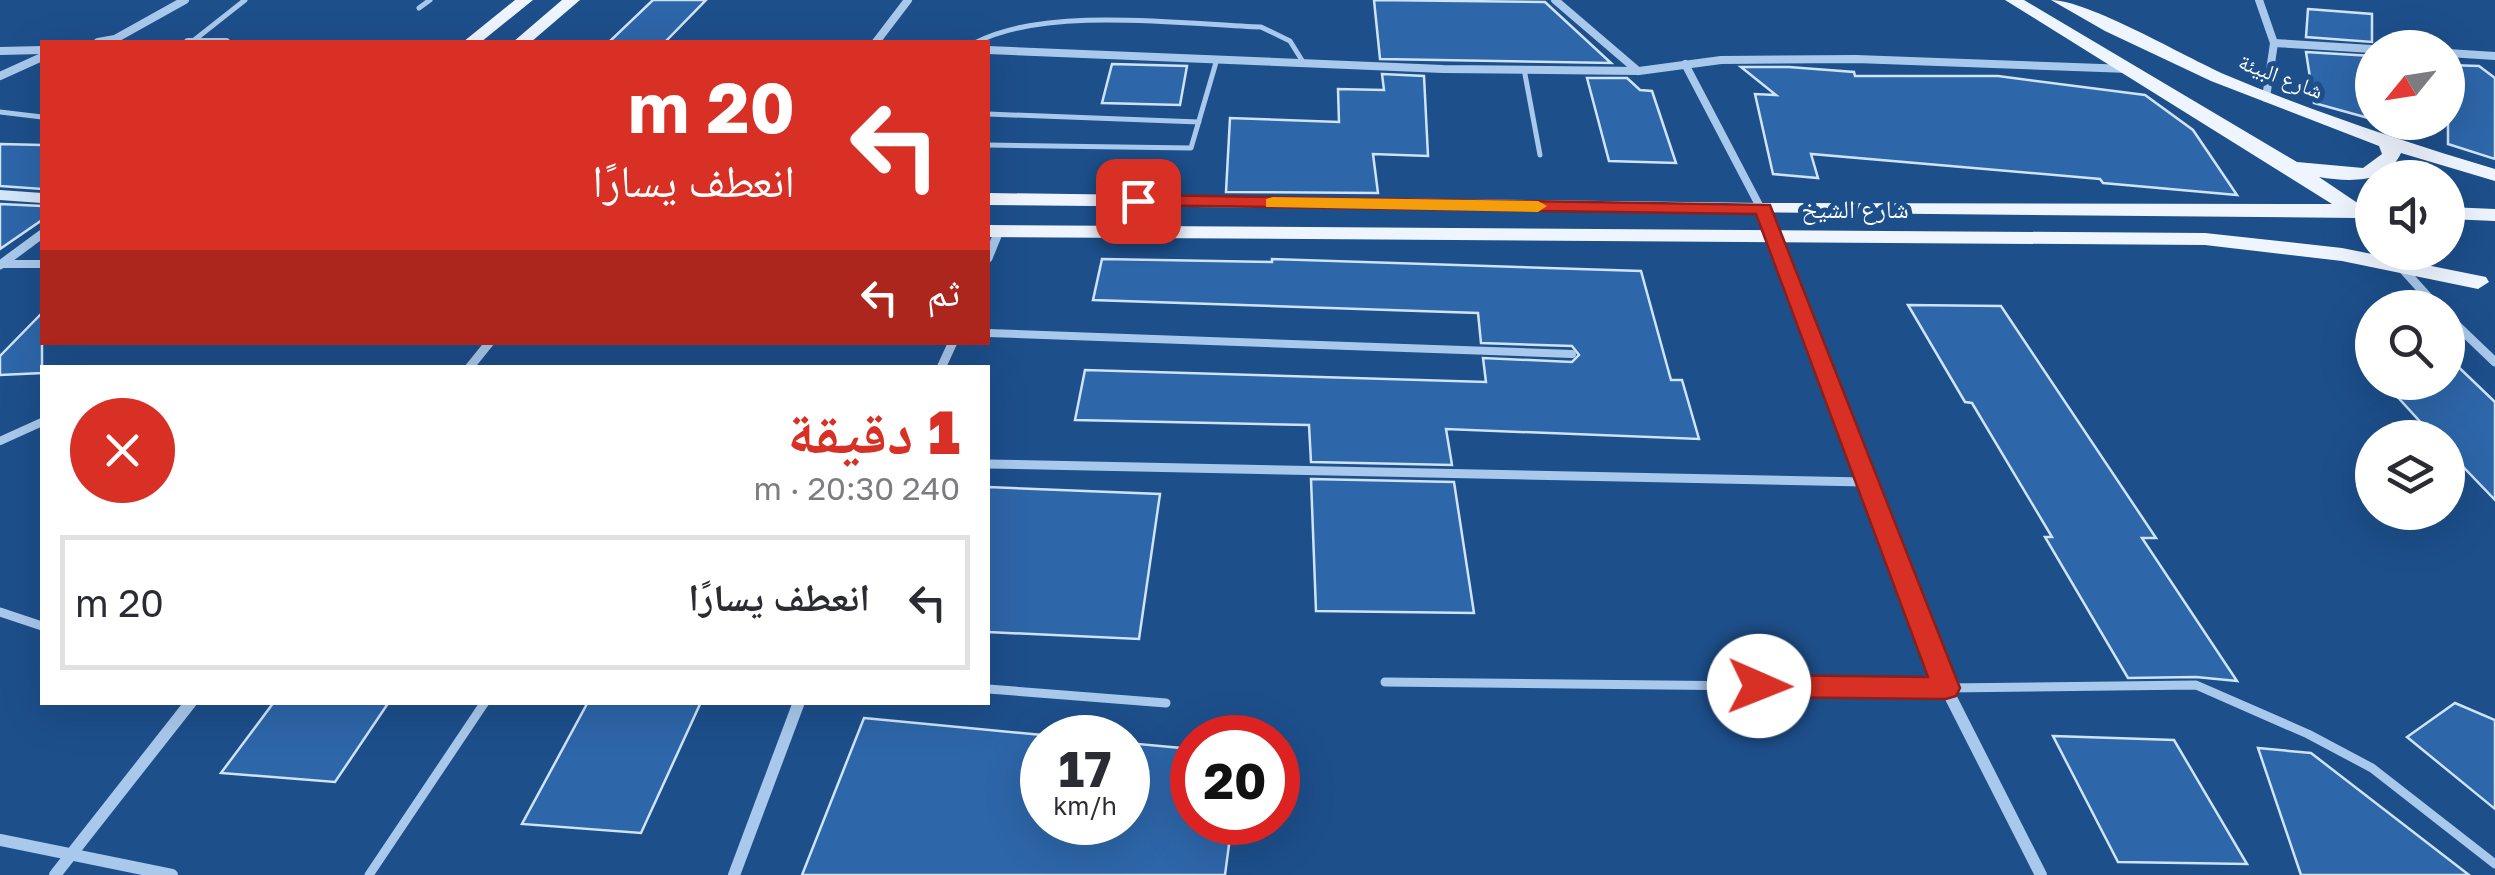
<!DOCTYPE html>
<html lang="ar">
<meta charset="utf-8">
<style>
:root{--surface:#fff;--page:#f7f7f7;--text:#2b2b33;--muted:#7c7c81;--line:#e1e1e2;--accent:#d93025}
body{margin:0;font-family:"Golos Text","Noto Naskh Arabic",sans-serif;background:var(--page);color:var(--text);direction:rtl;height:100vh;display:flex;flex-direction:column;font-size:38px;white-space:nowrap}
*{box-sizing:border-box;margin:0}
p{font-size:32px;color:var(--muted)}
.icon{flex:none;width:55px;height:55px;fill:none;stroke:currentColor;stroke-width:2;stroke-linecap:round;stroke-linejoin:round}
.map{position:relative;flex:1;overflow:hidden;direction:ltr}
.details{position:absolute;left:40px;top:365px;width:950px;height:340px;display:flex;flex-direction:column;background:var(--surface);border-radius:0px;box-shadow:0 10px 40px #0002;direction:rtl}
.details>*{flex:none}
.top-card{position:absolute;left:40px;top:40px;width:950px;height:305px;border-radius:0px;box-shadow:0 10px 40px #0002;direction:rtl;background:#d93025;color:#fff;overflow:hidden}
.needle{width:65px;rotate:240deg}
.buttons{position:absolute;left:2355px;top:30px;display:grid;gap:20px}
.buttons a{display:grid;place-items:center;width:110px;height:110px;border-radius:50%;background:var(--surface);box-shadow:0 10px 40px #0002;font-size:50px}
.speed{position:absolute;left:1020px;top:715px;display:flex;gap:20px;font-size:50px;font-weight:700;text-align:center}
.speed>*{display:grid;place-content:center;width:130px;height:130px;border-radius:50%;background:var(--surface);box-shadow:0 10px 40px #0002;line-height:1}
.speed small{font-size:25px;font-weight:400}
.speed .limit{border:15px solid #d22;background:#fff;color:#111}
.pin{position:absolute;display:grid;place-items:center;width:85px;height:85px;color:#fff;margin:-42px;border-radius:20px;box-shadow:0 5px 15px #0006}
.me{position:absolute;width:110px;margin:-55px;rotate:91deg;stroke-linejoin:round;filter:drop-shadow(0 0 8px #0008)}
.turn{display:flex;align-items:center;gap:35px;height:210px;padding:0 30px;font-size:45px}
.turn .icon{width:130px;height:130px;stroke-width:2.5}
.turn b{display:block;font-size:70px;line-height:85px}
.then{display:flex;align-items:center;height:95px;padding:0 30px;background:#0003;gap:20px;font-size:38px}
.round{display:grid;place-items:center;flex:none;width:105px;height:105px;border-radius:52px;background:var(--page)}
.headline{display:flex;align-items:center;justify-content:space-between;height:170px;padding:0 30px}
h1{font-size:60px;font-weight:800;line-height:75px;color:var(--accent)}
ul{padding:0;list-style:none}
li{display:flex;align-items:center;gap:30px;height:135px;margin:0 20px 15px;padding:0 10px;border:5px solid var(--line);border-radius:0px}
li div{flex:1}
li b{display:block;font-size:38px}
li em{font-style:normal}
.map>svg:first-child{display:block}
.building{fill:#2d66a9;stroke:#cfe3f9;stroke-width:2.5}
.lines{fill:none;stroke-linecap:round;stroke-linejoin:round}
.lane-far2{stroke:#a9c9ec;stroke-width:5}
.lane-far1{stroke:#a9c9ec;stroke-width:8}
.lane{stroke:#a9c9ec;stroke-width:9}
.street-far2{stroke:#a9c9ec;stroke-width:8}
.street-far1{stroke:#a9c9ec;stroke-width:9}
.street{stroke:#a9c9ec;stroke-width:12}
.secondary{fill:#d6e6f9;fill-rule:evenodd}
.primary{fill:#eff5ff;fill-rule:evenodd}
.route{fill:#d93025;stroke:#8d1f18;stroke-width:2.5}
.slow{fill:#f59e0b}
.labels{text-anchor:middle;stroke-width:10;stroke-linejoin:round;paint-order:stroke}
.far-street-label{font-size:22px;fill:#fff;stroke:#1d4f8b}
.street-label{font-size:25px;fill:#fff;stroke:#1d4f8b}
</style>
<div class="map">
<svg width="2495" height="875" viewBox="0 0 2495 875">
<rect width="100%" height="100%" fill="#1d4f8b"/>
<!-- building -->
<g class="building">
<path d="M653,0H706L665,42H609Z"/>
<path d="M1374,0L1545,2L1611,63L1380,59Z"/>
<path d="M2308,9L2372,14V42L2306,37Z"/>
<path d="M2306,52L2372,56V119L2314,103Z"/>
<path d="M1112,64L1187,66L1180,105L1102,103Z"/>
<path d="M2448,65L2479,66L2495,78V159L2448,144Z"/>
<path d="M1741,67H1789L1854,72L1855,76H1998L2145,95L2193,130L2237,195L2103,183L2100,179L1811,154L1818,178L1773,174L1755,94L1776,95Z"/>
<path d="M1382,74L1424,76L1428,156L1373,154L1378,193L1226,192L1230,118L1339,122L1338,89L1384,90Z"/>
<path d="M1587,78H1627L1640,90L1652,91L1676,163L1609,161Z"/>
<path d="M0,144L42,145V189L0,186Z"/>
<path d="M0,204L42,206V220L0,249Z"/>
<path d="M1102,259L1272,262V259L1641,271L1671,380H1682L1699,439L1446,429L1452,465L1311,462L1309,425L1075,420L1085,370L1486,382L1483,358L1572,362L1579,355L1572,346L1481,343L1478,313L1093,300Z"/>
<path d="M1908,305L2001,306L2156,538H2142L2237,681L2196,677L2128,678L2045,537H2052L1972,403L1965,402Z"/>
<path d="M42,313V373L0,375V356Z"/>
<path d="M2448,357L2495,402V500L2448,451V438H2435L2384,382H2448Z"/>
<path d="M1311,479L1454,482L1474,613L1316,611Z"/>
<path d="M988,487L1160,494L1139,639L988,632Z"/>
<path d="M274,702H389L335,782L221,773Z"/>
<path d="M588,702H701L641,833L522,824Z"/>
<path d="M2455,703L2495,720V809L2407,737Z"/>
<path d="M864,718L1042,735V822H1128V743L1192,749V822H1232L1225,875H802Z"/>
<path d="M2053,736L2174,740L2247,864L2118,862Z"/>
<path d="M2258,748L2311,753L2469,875H2301Z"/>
</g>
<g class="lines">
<!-- lane-far2 -->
<g class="lane-far2">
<path d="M419,8L430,0"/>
<path d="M193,41L245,0"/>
<path d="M977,42C1047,6 1182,24 1261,27L1290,41L1303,62"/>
<path d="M1524,69L1540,155"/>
<path d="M0,112L42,117"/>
<path d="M988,114L1199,122"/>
<path d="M988,145L1191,148L1217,59"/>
</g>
<!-- lane-far1 -->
<g class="lane-far1">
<path d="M1,264H42"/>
<path d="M988,333L1572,354"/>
<path d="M0,441L42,422"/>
</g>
<!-- lane -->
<g class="lane">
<path d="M0,612L42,626"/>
<path d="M1385,682L1946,688L2196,685L2308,734L2372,768L2495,864"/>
<path d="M988,689L1166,703"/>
<path d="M369,875L485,702"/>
</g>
<!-- street-far2 -->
<g class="street-far2">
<path d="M1555,0L1638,71"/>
<path d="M2259,0L2274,43L2266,98"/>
<path d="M98,42L115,39L185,0"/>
<path d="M188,42H226"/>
<path d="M876,42L908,0"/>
<path d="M2274,43L2372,49"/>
<path d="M988,50L1443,69L1639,71L1721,60L1856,59L2129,69"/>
<path d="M0,51L42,50"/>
<path d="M2448,53L2495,56"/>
<path d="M1685,64L1769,224"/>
<path d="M0,76L42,57"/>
</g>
<!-- street-far1 -->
<g class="street-far1">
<path d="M1768,221L1878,509"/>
<path d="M988,258L999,231"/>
<path d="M0,265L42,234"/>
<path d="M2400,266L2438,308"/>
<path d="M2448,317L2495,362"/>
<path d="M469,368L490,342"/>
<path d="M941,368L953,342"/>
<path d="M988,464L1865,482"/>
</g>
<!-- street -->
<g class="street">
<path d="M1877,507L1946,688L2041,875"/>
<path d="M0,840L172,875"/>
<path d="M55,875L191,702"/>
<path d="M734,875L799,702"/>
</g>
<!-- secondary -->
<path class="secondary" d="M0,190L42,193V203L0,200Z"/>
<!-- primary -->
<g class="primary">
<path d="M515,0H533L481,42H463Z"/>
<path d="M562,0H580L531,42H513Z"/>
<path d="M2005,0H2024L2297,162L2363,168L2382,154L2379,146L2211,81L2105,31L2051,0C2088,0 2185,57 2226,75C2314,112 2404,142 2495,169V181L2401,153C2387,184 2349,182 2319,177L2359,204H2372V216L2358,218L988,205V193L1763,203L2332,204Z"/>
<path d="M2448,207L2495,209V221L2448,219Z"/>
<path d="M988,225L2205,233L2342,248L2486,277L2489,282L2478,289L2342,261L2205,245L988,237Z"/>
</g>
</g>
<!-- route -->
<path class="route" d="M1138,195L1770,205L1960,688L1956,696L1946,699L1759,697L1749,694L1745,686L1749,678L1759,675L1928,677L1756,214L1132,205V197Z"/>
<!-- slow -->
<path class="slow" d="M1273,197L1538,201L1547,206L1538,212L1266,207V199Z"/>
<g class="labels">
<!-- far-street labels -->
<g class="far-street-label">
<text transform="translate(2281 76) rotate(21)" y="8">شارع البيئة</text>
</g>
<!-- street labels -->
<g class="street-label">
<text x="1855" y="218">شارع الشيخ</text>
</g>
</g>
</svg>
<div class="buttons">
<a><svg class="needle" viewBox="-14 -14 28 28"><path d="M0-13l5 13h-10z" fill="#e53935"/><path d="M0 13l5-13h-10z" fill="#7c7c81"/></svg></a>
<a><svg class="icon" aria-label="sound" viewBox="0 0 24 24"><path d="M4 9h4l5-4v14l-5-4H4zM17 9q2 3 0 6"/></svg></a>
<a><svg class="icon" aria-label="search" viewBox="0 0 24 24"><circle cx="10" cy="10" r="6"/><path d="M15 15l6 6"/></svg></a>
<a><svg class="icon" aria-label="layers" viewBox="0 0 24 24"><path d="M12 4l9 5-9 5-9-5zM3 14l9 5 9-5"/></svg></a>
</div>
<div class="speed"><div>17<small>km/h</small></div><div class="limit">20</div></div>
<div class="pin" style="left:1138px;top:201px;background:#d93025"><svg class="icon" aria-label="arrive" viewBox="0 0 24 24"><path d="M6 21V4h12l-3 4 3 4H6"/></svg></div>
<svg class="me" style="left:1759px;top:686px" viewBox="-20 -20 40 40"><circle r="19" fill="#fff"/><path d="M0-13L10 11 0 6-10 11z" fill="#d93025"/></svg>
<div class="top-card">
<div class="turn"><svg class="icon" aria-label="left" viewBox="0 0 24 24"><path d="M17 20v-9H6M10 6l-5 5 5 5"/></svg><div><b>20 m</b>انعطف يسارًا</div></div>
<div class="then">ثم<svg class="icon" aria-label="left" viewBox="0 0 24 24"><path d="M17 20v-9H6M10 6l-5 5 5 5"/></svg></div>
</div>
<section class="details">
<div class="headline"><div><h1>1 دقيقة</h1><p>240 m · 20:30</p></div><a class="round" style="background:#d93025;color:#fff"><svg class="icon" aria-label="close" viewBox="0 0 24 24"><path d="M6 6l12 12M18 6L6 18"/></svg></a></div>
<ul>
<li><svg class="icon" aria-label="left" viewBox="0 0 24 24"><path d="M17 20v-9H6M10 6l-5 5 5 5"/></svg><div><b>انعطف يسارًا</b></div><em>20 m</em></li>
</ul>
</section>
</div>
